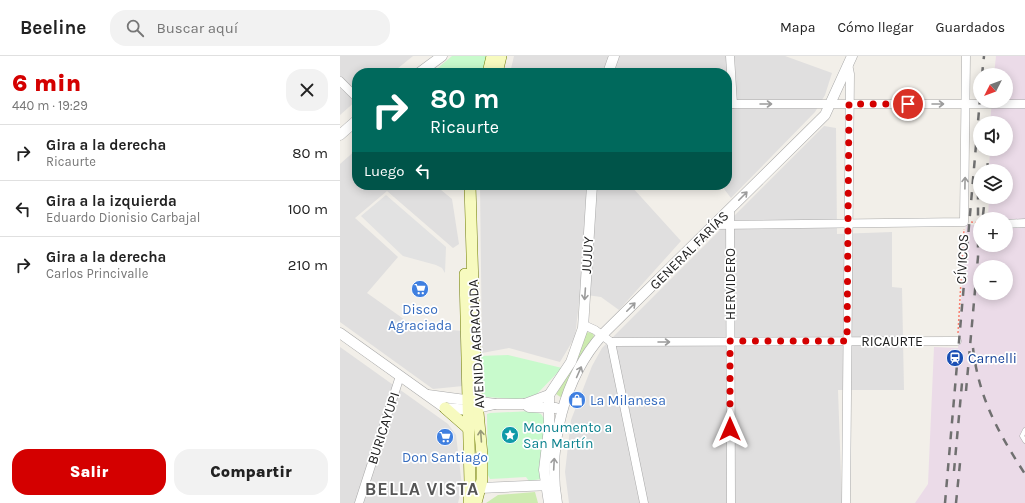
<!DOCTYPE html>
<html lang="es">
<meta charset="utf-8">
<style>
:root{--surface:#fff;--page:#f2f2f2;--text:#222;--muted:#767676;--line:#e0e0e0;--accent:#d40000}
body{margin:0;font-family:Karla,sans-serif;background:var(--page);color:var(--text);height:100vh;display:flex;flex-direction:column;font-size:15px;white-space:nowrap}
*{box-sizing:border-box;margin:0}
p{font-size:13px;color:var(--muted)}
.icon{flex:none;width:22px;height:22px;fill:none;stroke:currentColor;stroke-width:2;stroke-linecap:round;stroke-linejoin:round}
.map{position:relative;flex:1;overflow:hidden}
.sheet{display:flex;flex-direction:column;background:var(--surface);width:340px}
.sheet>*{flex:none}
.hud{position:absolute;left:12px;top:12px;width:380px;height:122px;border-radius:16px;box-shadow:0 2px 10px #0003;background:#00695c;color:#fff;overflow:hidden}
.needle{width:26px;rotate:228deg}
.fabs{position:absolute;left:633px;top:12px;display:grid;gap:8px}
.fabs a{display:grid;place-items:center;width:40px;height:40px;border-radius:50%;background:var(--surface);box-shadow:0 2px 10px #0003;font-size:20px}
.pin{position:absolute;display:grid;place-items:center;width:34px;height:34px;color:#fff;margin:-17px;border:2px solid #fff;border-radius:50%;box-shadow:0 1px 4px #0007}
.me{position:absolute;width:44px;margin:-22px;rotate:0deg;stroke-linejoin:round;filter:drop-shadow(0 0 3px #0008)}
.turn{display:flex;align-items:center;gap:14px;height:84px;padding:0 12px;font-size:18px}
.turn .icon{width:52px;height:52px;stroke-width:2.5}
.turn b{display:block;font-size:28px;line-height:34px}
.then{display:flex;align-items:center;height:38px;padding:0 12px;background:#0003;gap:8px;font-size:15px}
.round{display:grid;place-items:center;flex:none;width:42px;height:42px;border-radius:16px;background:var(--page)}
.overview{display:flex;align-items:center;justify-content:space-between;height:68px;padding:0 12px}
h1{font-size:24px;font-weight:800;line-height:30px;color:var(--accent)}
.action{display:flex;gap:8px;margin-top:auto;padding:8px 12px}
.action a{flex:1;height:46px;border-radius:16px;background:var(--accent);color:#fff;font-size:16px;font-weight:800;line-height:46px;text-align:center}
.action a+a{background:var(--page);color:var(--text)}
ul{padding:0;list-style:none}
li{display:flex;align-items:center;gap:12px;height:56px;padding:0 12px;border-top:1px solid var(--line)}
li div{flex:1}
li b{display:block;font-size:15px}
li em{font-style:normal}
header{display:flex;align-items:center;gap:24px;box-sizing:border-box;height:56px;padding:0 20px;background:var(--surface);border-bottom:1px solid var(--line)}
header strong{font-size:19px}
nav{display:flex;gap:22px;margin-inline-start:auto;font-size:14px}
.search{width:280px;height:36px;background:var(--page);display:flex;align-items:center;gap:10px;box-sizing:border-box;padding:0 14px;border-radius:16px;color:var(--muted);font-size:15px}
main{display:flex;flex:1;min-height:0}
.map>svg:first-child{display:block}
.residential{fill:#e0dfdf}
.industrial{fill:#ebdbe8;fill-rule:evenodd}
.grass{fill:#cdebb0}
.park{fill:#c8facc}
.parking{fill:#e2e2e2}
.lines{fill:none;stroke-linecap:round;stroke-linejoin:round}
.service-casing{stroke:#a9a9a9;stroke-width:5}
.minor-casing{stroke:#a9a9a9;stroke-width:9}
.tertiary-casing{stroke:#a9a9a9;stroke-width:11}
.secondary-casing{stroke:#707d05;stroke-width:12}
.path{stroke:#fa8072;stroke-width:1.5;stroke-dasharray:2 2;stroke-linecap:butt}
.service{stroke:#fff;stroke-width:4}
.minor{stroke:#fff;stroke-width:8}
.tertiary{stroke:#fff;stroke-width:10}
.secondary{stroke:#f7fabf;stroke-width:11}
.rail{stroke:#707070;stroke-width:2.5;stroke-dasharray:8 8;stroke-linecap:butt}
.oneway{stroke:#9c9c9c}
.oneway2{stroke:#979978}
.route{stroke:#d40000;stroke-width:7;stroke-dasharray:0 12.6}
.labels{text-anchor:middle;stroke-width:3.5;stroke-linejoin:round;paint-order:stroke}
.street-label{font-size:14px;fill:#222;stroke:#fff}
.shop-label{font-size:14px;fill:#366cbe;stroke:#fff}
.transit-label{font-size:14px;fill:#164399;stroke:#fff;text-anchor:start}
.culture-label{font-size:14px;fill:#0d838f;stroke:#fff;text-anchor:start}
.district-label{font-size:18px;font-weight:bold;letter-spacing:1px;fill:#555;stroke:#fff}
</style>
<header>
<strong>Beeline</strong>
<div class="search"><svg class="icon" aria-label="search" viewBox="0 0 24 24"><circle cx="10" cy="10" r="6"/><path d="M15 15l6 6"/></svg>Buscar aquí</div>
<nav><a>Mapa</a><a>Cómo llegar</a><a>Guardados</a></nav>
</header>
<main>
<section class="sheet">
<div class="overview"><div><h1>6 min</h1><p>440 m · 19:29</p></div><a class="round"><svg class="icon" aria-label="close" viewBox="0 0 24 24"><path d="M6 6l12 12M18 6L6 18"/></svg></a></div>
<ul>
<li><svg class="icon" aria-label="right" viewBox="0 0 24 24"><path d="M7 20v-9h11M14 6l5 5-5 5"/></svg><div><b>Gira a la derecha</b><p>Ricaurte</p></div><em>80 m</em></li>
<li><svg class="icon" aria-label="left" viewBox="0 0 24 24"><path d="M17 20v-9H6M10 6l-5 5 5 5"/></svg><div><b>Gira a la izquierda</b><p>Eduardo Dionisio Carbajal</p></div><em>100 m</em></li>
<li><svg class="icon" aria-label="right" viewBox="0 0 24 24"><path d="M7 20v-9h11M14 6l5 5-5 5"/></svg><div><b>Gira a la derecha</b><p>Carlos Princivalle</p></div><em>210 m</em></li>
</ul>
<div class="action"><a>Salir</a><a>Compartir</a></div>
</section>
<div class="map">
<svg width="685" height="447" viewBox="0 0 685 447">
<rect width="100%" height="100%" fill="#f2efe9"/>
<!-- residential -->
<g class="residential">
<path d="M0,0H73L52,17H17V44L0,59Z"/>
<path d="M174,0H445L492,17L485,39L475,56L391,142L381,129H387V17H170Z"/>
<path d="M484,70L496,72L497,178L552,176V231L562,232L564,334H498L502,447H229L225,416L231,364L252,310L262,292Z"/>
<path d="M17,93V129H95L112,143L119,188L113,192L47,135L15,162L58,201L27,237L75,271L123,275V330L93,333L0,266V108Z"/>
<path d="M140,129H294L292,131L341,185L279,254L261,241L240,238L235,281L220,306L169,292L142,297Z"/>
<path d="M0,291L108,368L116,379L122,430L118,447H0Z"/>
</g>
<!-- industrial -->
<path class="industrial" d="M656,0H685V447H575L588,428L594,291L618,292L626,168L640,170V189H666V163H648L649,141H666V115H649L650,93H666V67H650L652,45H666V19H654ZM640,211H666V237H640Z"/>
<!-- grass -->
<g class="grass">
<path d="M246,276L253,277L254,281L241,300L222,342L216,338L234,309Z"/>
<path d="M195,436L198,447H146L158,439Z"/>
</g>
<!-- park -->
<g class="park">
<path d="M112,0H148L144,17H92Z"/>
<path d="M168,299L222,312L194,341L176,343L145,341L141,338L139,300Z"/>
<path d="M192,355L201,358L205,364L201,423L189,425L186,421L150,423L148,419L147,358L150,357Z"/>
</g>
<!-- parking -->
<path class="parking" d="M46,139L106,191L105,217L102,212L96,209L63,200L21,160Z"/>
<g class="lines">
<defs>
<path id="service" d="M685,374L682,380L685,385"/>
<g id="minor">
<path d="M390,0L393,48"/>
<path d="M0,25L17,42"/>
<path d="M387,48H685"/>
<path d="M390,153L391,447"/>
<path d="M666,168L685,167"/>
<path d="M374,169L624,166L626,0"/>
<path d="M244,269L255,274L271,286"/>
<path d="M271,286L617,285"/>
<path d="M271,286L304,447"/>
<path d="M19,447L60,320"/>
<path d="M506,447L510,18L508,8"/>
</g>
<g id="tertiary">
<path d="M79,17L102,0"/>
<path d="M268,17L274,0"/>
<path d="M0,79L17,64"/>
<path d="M0,277L105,352L129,354L155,348"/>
<path d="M88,339L155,348H185L189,351L216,352"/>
<path d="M185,348L209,339"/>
<path d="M140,432L212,429"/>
<path d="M209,447L204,414L209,372V339L231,306L243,272L252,129"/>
<path d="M217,447C207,390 224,321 263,278L485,59L512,0"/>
</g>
<g id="secondary">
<path d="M148,17L152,0"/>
<path d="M157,17L161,0"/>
<path d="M130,129L136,335L142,399V424L136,447"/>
<path d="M125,218L130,427L129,447"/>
<path d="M105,352L129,373"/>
</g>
</defs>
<!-- service casing -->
<use href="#service" class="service-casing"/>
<!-- minor casing -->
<use href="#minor" class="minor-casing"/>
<!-- tertiary casing -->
<use href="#tertiary" class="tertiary-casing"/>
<!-- secondary casing -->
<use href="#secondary" class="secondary-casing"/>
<!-- path -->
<g class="path">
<path d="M631,166L640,167"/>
<path d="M618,277L624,173"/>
</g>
<!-- service -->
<use href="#service" class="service"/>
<!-- minor -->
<use href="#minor" class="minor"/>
<!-- tertiary -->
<use href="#tertiary" class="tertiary"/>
<!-- secondary -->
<use href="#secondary" class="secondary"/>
<!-- rail -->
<g class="rail">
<path d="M642,19L644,0"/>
<path d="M652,67V65"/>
<path d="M647,115L649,93"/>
<path d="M643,159L645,141"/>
<path d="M633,292C639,343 658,376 685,418"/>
<path d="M626,335L638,201V130"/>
<path d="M614,415L622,327"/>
<path d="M605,447L640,43"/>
<path d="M616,447L620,407"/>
</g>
</g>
<!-- one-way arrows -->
<defs><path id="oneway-shaft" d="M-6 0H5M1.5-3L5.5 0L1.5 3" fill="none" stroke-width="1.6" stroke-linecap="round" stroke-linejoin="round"/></defs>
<g class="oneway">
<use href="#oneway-shaft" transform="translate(426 48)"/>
<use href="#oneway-shaft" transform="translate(598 48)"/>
<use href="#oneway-shaft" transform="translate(625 127) rotate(-89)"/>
<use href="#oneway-shaft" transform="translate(403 140) rotate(-45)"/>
<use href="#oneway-shaft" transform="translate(245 238) rotate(94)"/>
<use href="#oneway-shaft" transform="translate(291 251) rotate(-45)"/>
<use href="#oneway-shaft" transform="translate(324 286)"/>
<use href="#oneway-shaft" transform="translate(239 316) rotate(-66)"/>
<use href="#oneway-shaft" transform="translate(214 408) rotate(-87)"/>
</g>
<use class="oneway2" href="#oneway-shaft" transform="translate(141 380) rotate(-94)"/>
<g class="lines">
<!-- route -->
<path class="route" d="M390,373V285H507L509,48H568"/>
</g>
<!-- icons -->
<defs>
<symbol id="supermarket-disc" viewBox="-11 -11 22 22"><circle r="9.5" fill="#3f7fe0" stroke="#fff"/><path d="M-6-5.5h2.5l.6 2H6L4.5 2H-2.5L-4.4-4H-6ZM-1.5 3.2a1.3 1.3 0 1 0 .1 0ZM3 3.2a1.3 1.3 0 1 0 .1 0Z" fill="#fff"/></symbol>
<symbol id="station-disc" viewBox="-11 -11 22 22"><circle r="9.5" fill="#1a4fb4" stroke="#fff"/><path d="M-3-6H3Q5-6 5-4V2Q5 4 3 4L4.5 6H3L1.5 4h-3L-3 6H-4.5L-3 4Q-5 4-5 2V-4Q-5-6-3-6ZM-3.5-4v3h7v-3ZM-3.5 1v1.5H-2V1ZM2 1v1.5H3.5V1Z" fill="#fff"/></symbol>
<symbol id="shop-disc" viewBox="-11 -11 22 22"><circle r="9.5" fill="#3f7fe0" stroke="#fff"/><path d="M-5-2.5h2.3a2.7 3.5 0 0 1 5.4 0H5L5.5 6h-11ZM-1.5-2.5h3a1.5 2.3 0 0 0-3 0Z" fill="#fff"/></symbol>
<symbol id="sight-disc" viewBox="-11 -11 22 22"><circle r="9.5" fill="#0f9aa8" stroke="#fff"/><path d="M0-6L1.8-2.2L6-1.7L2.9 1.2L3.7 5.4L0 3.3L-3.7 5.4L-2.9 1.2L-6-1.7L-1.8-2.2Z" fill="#fff"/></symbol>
</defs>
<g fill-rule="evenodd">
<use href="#supermarket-disc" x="70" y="223" width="20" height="20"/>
<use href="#station-disc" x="605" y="292" width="20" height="20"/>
<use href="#shop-disc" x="227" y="334" width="20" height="20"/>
<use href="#sight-disc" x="160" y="369" width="20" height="20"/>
<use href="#supermarket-disc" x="95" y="371" width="20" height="20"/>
</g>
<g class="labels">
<!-- street labels -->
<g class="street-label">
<text transform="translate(349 194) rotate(-45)" y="5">GENERAL FARÍAS</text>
<text transform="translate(247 199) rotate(-86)" y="5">JUJUY</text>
<text transform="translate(622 203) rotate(-87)" y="5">CÍVICOS</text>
<text transform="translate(390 228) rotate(-90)" y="5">HERVIDERO</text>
<text x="552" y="290">RICAURTE</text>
<text transform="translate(136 288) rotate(-93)" y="5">AVENIDA AGRACIADA</text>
<text transform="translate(43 372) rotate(-72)" y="5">BURICAYUPI</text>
</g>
<!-- shop labels -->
<g class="shop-label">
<text x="80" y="258">Disco<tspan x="80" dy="16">Agraciada</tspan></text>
<text x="250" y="349" text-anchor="start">La Milanesa</text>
<text x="105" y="406">Don Santiago</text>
</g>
<!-- transit labels -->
<g class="transit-label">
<text x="628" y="307">Carnelli</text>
</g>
<!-- culture labels -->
<g class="culture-label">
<text x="183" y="376">Monumento a<tspan x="183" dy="16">San Martín</tspan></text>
</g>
<!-- district labels -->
<g class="district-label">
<text x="82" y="439">BELLA VISTA</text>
</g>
</g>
</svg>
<div class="fabs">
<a><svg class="needle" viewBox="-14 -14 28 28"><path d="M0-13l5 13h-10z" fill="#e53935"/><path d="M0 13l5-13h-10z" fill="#767676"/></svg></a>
<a><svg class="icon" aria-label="sound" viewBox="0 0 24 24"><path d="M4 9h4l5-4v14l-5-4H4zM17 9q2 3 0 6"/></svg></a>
<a><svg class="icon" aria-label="layers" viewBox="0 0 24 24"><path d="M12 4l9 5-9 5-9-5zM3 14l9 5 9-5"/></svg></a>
<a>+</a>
<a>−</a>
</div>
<div class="pin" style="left:568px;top:48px;background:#d93025"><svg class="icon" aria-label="arrive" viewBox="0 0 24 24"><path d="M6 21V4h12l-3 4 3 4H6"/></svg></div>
<svg class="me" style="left:390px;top:373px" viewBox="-20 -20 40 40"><path d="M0-17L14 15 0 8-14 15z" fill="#d40000" stroke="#fff" stroke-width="4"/></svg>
<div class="hud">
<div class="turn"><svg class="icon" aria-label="right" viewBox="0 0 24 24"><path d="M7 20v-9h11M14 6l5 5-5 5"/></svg><div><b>80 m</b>Ricaurte</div></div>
<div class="then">Luego<svg class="icon" aria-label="left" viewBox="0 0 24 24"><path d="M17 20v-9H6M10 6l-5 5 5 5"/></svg></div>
</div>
</div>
</main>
